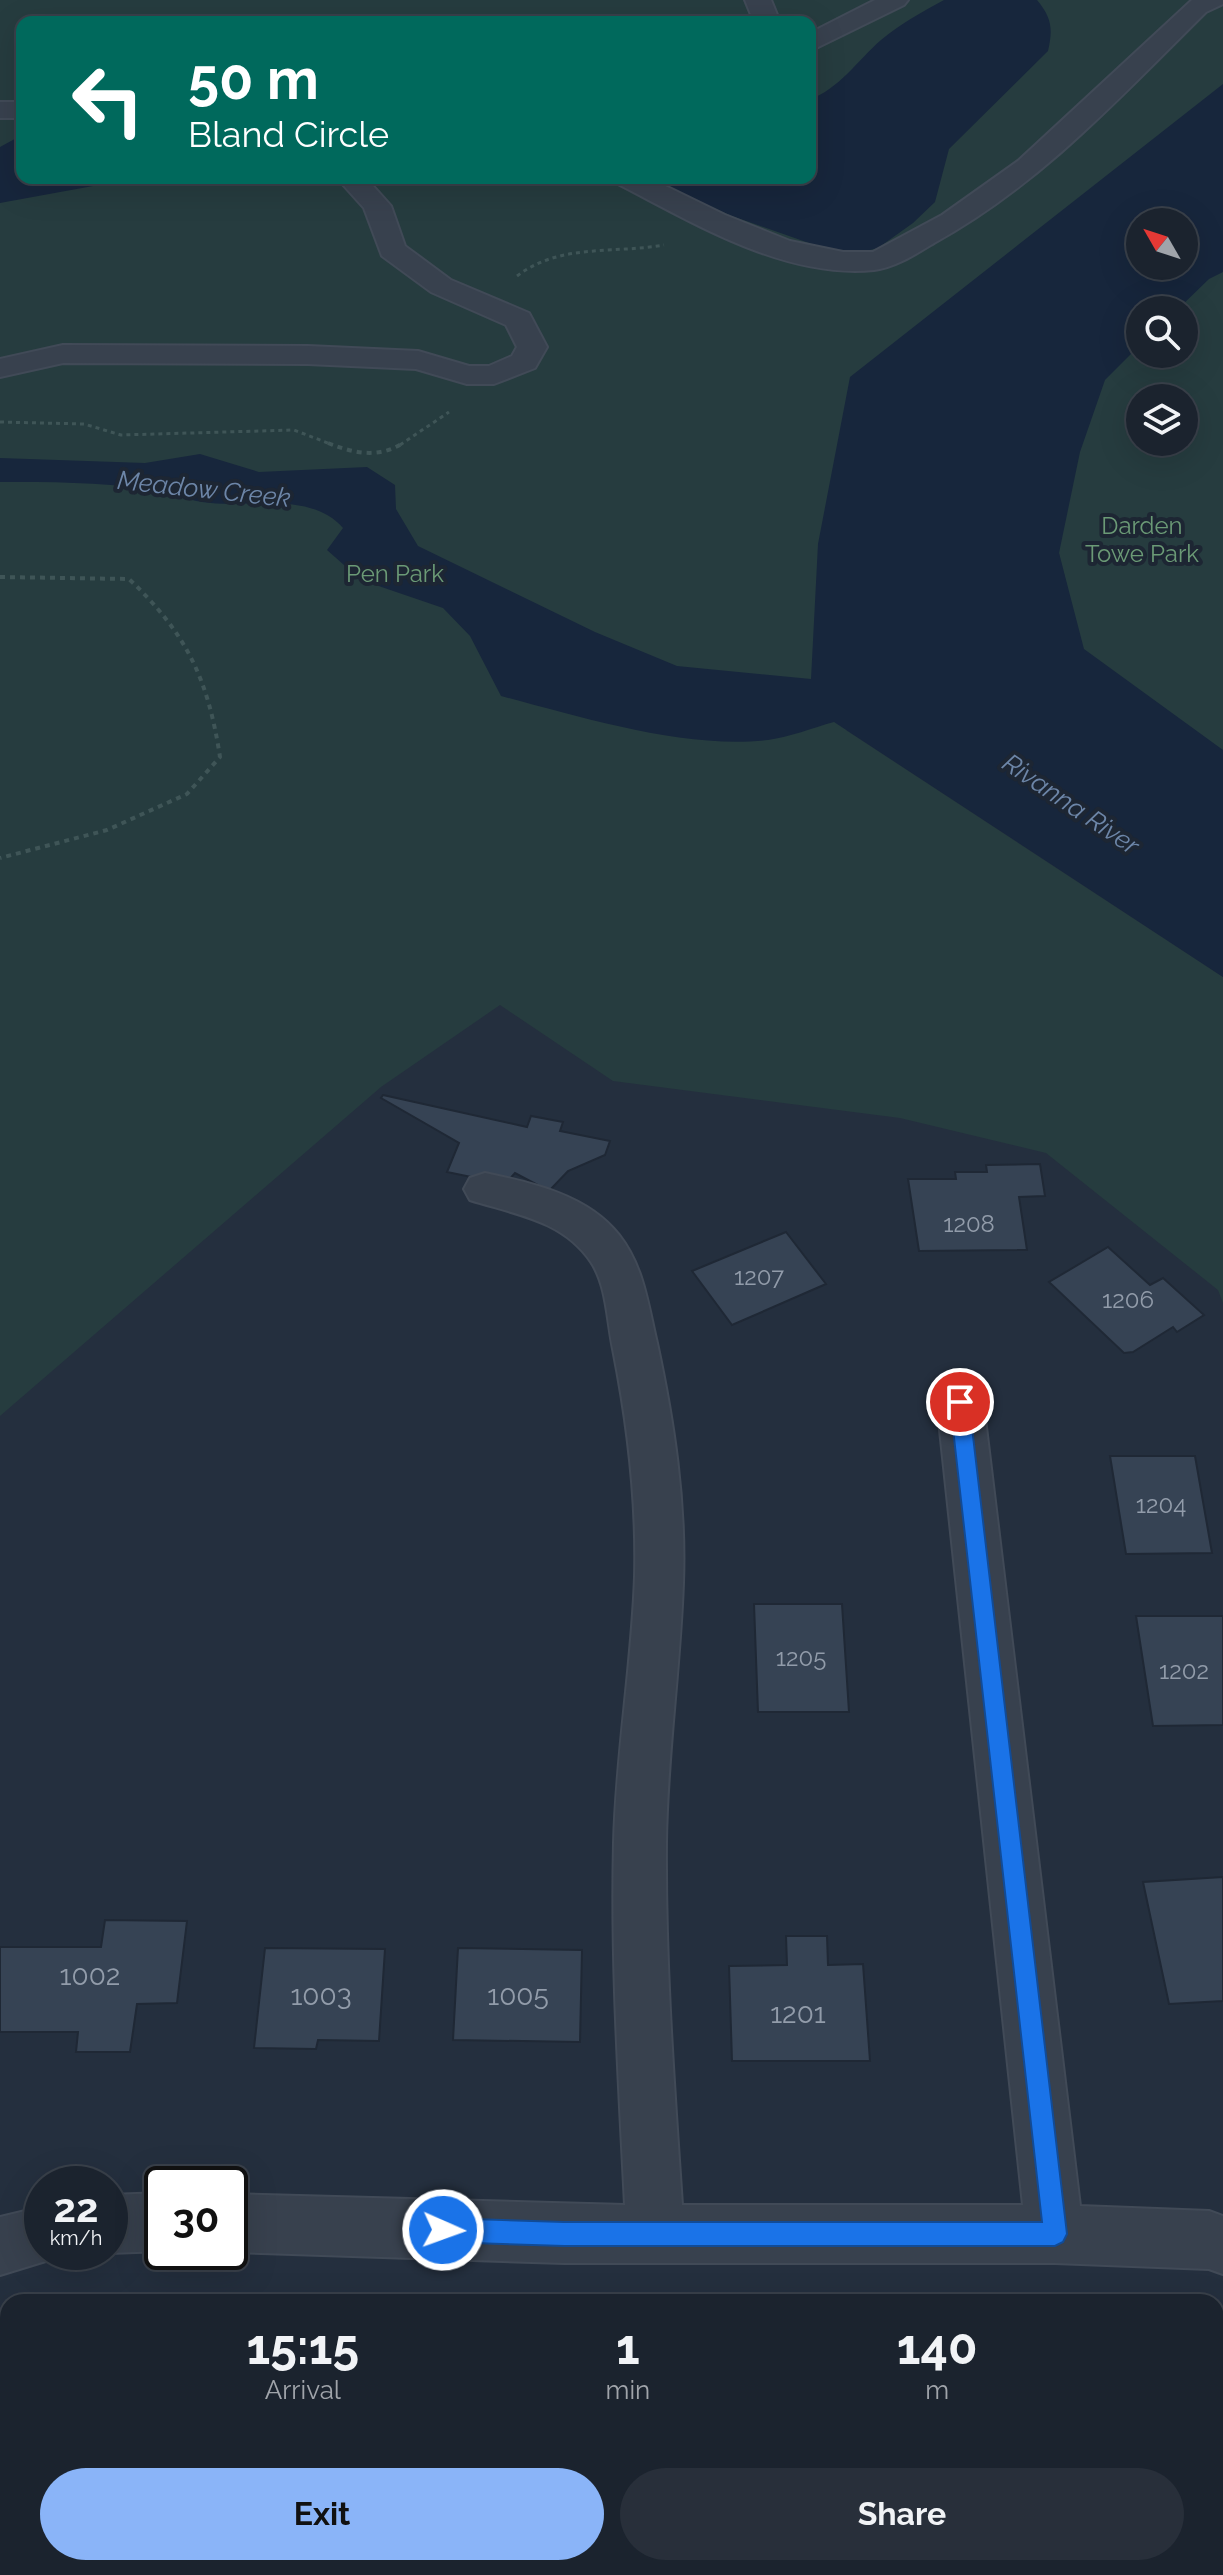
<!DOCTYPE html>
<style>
:root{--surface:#1b232e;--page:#282f3a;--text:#f1f3f6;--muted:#a0a4aa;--line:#39404a;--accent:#8ab4f8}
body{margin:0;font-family:Raleway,sans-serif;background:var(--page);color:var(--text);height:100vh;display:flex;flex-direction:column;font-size:30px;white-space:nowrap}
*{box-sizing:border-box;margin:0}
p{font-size:26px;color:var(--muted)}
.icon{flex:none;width:44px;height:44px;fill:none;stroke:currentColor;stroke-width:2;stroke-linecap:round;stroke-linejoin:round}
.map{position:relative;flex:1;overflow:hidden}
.panel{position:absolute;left:0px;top:2294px;width:1224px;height:282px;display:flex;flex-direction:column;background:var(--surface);border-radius:24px 24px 0 0;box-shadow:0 8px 32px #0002,0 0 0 2px var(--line)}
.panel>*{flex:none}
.guide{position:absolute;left:16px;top:16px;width:800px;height:168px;border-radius:16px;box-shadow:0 8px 32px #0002,0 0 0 2px var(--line);background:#00695c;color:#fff;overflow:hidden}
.needle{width:52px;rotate:309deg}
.tools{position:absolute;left:1126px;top:208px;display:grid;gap:16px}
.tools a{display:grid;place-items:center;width:72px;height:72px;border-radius:50%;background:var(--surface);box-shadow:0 8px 32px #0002,0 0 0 2px var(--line);font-size:40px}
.speed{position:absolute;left:24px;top:2166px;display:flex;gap:16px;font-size:40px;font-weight:700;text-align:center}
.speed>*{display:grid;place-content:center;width:104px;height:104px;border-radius:50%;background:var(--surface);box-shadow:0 8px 32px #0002,0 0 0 2px var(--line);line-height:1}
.speed small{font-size:20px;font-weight:400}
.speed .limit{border:4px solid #111;border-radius:12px;background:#fff;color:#111}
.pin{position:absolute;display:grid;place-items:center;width:68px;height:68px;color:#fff;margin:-34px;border:4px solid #fff;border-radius:50%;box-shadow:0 2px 8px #0007}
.me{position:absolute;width:88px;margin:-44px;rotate:92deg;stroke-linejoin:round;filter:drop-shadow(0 0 6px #0008)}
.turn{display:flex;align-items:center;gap:28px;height:168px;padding:0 40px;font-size:36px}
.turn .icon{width:104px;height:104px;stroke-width:2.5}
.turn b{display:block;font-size:56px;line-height:68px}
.eta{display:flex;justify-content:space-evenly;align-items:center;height:136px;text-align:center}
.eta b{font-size:48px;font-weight:700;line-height:56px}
.primary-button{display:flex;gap:16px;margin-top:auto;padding:16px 40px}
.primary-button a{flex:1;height:92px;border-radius:48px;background:var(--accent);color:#111;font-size:32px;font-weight:700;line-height:92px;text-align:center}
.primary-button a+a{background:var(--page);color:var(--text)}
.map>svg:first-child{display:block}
.green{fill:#263c3f;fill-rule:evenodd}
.water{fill:#17263c;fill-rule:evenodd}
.building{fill:#364354;stroke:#1f2835;stroke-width:2}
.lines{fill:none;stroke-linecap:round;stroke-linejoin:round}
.minor-casing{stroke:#414a57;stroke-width:4}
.path-far1{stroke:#3f5557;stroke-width:3;stroke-dasharray:4 4;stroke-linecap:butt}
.path{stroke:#3f5557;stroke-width:4;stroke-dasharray:5 5;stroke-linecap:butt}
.minor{fill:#38414e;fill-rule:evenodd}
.route{fill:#1a73e8;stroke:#114b97;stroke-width:2}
.labels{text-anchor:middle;stroke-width:8;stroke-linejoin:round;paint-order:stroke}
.far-park-label{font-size:24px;fill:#6b9a76;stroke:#1d2633}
.number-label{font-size:24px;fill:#929caa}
.far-water-label{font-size:26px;font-style:italic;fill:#6d86a8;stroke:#1d2633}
.near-number-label{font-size:28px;fill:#929caa}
</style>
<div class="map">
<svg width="1223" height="2575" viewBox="0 0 1223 2575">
<rect width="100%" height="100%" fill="#242f3e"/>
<!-- green -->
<g class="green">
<path d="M0,0H1223V147L909,368L846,730L1223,977V1303L1218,1290L1046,1153L900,1118L613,1081L500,1005L381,1087L0,1416ZM22,22H810V178H22Z"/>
<path d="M1223,257V757L1085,661L1059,553L1067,372L1140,312V354H1184V310H1144ZM1140,398H1184V442H1140Z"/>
</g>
<!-- water -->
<g class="water">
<path d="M944,0H1037C1052,18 1053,29 1048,51L949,149L935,202L913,223L878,248L846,256L732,216L646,178H810V99C838,90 858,60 881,40C900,24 922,12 944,0Z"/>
<path d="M1223,84V272L1209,279L1177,310H1140V345L1105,380L1080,452L1059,553L1084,649L1223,750V977L834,722C812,728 790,737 768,740C687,750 580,717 501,696L470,636L443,608L361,580L327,550L343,528C310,490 247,509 202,502C184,499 166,491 148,489C98,482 50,482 0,482V458L145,463L200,454L259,472L367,467L395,485L396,509L418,546L595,632L677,666L811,679L818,544L850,377ZM1140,222H1184V266H1140Z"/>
<path d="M22,135V178H195L104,184L0,203V147Z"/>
</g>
<!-- building -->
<g class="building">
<path d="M383,1095L527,1127L531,1116L563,1122L560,1131L610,1141L605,1155L568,1171L549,1191L515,1173L505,1184L447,1172L459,1143L381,1098Z"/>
<path d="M1040,1164L1045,1196L1019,1197L1027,1250L919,1251L908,1179H956L955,1172H987L986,1165Z"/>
<path d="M786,1232L826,1284L732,1325L692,1271Z"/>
<path d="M1108,1247L1150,1285L1163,1278L1204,1315L1177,1332L1173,1327L1133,1352L1124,1353L1049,1282Z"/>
<path d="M1110,1456H1195L1212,1553L1126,1554Z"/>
<path d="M754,1604H842L849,1712H758Z"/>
<path d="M1136,1616H1223V1725L1153,1726Z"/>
<path d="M1223,1877V2001L1169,2004L1143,1882Z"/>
<path d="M105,1920L187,1921L177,2003L137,2004L130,2052H76L78,2032H0V1947H101Z"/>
<path d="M786,1936H827L828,1965L863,1964L870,2061H732L729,1966L787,1965Z"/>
<path d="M265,1948L385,1949L379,2041L318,2040L316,2049L254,2048Z"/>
<path d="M458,1948L582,1950L580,2042L453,2040Z"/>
<path d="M63,2568H194L193,2575H62Z"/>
</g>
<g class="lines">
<defs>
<g id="minor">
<path d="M745,0H771L780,22H754Z"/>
<path d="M875,0H908L904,5L810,51V33Z"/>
<path d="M1192,0H1223V4L1206,12C1121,96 1040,185 934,243C916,254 896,267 874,270C785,279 694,223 618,184L614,178H649L725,215L790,241L843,252H873L942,215L1018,161Z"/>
<rect x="0" y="102" width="22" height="16"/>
<path d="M337,178H366L391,206L405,246L451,280L529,313L547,347L535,368L494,384H467L416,369L308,364L63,363L0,377V359L63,345L308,346L418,351L469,366H489L512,356L517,347L506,325L431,292L382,256L364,208Z"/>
<path d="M485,1173C532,1183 588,1195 619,1235C644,1267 648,1305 657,1343C674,1422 686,1502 683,1583C680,1670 667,1756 666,1842C665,1964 674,2084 682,2205H1023L937,1402L944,1389L960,1384L976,1389L983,1402L1080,2206L1209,2211L1223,2216V2274L1209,2269L1055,2263H564L230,2252V2194L625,2205C619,2084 611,1963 614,1843C616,1754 632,1666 635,1577C637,1500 628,1425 613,1349C607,1321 607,1286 591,1262C563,1220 514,1214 470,1200L464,1189L470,1178Z"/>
<path d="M162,2193V2251L110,2253L108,2252L110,2195Z"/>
<path d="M42,2207V2252H64L62,2256L0,2275V2217Z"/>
</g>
</defs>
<!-- minor casing -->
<use href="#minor" class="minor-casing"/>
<!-- path-far1 -->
<g class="path-far1">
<path d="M517,276C560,243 614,254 664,245"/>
<path d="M0,422L84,424L121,435L294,430L333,445"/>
<path d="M400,445L449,412"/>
</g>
<!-- path -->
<g class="path">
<path d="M328,443C353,453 378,459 403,443"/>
<path d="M0,577L129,579C187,634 208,679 220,757L187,794L107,830L0,858"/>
</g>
<!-- minor -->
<use href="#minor" class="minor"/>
</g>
<!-- route -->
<path class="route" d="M960,1394L969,1402L1067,2234L1063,2242L1055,2246H564L443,2242L434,2238L431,2230L434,2222L443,2218L564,2222H1042L950,1402Z"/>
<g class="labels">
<!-- far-park labels -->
<g class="far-park-label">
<text x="1142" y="534">Darden<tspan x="1142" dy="28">Towe Park</tspan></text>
<text x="395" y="582">Pen Park</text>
</g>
<!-- number labels -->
<g class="number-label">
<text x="969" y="1232">1208</text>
<text x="759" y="1285">1207</text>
<text x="1128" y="1308">1206</text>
<text x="1161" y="1513">1204</text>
<text x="801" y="1666">1205</text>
<text x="1184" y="1679">1202</text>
</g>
<!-- far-water labels -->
<g class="far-water-label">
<text transform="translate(204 489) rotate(6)" y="9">Meadow Creek</text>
<text transform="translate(1071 804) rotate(34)" y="9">Rivanna River</text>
</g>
<!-- near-number labels -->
<g class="near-number-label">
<text x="90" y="1985">1002</text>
<text x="321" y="2005">1003</text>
<text x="518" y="2005">1005</text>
<text x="798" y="2023">1201</text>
</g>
</g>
</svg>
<div class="tools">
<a><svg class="needle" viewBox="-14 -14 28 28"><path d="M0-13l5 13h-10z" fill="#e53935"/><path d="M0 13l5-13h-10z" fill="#a0a4aa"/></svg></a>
<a><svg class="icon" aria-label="search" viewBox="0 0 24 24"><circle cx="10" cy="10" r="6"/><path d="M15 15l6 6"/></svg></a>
<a><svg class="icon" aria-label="layers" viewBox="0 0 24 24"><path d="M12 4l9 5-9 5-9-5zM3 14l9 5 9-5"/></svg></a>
</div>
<div class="speed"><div>22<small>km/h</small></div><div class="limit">30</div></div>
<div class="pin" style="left:960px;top:1402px;background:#d93025"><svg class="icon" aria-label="arrive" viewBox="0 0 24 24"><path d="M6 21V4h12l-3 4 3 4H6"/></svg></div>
<svg class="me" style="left:443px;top:2230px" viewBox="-20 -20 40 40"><circle r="17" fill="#1a73e8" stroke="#fff" stroke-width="3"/><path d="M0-11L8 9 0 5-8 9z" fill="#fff"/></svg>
<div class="guide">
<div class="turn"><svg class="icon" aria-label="left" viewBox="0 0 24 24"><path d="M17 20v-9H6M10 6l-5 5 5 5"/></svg><div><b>50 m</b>Bland Circle</div></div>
</div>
<section class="panel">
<div class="eta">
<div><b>15:15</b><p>Arrival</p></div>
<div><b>1</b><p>min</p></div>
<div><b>140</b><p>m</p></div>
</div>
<div class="primary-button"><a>Exit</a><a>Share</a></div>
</section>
</div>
